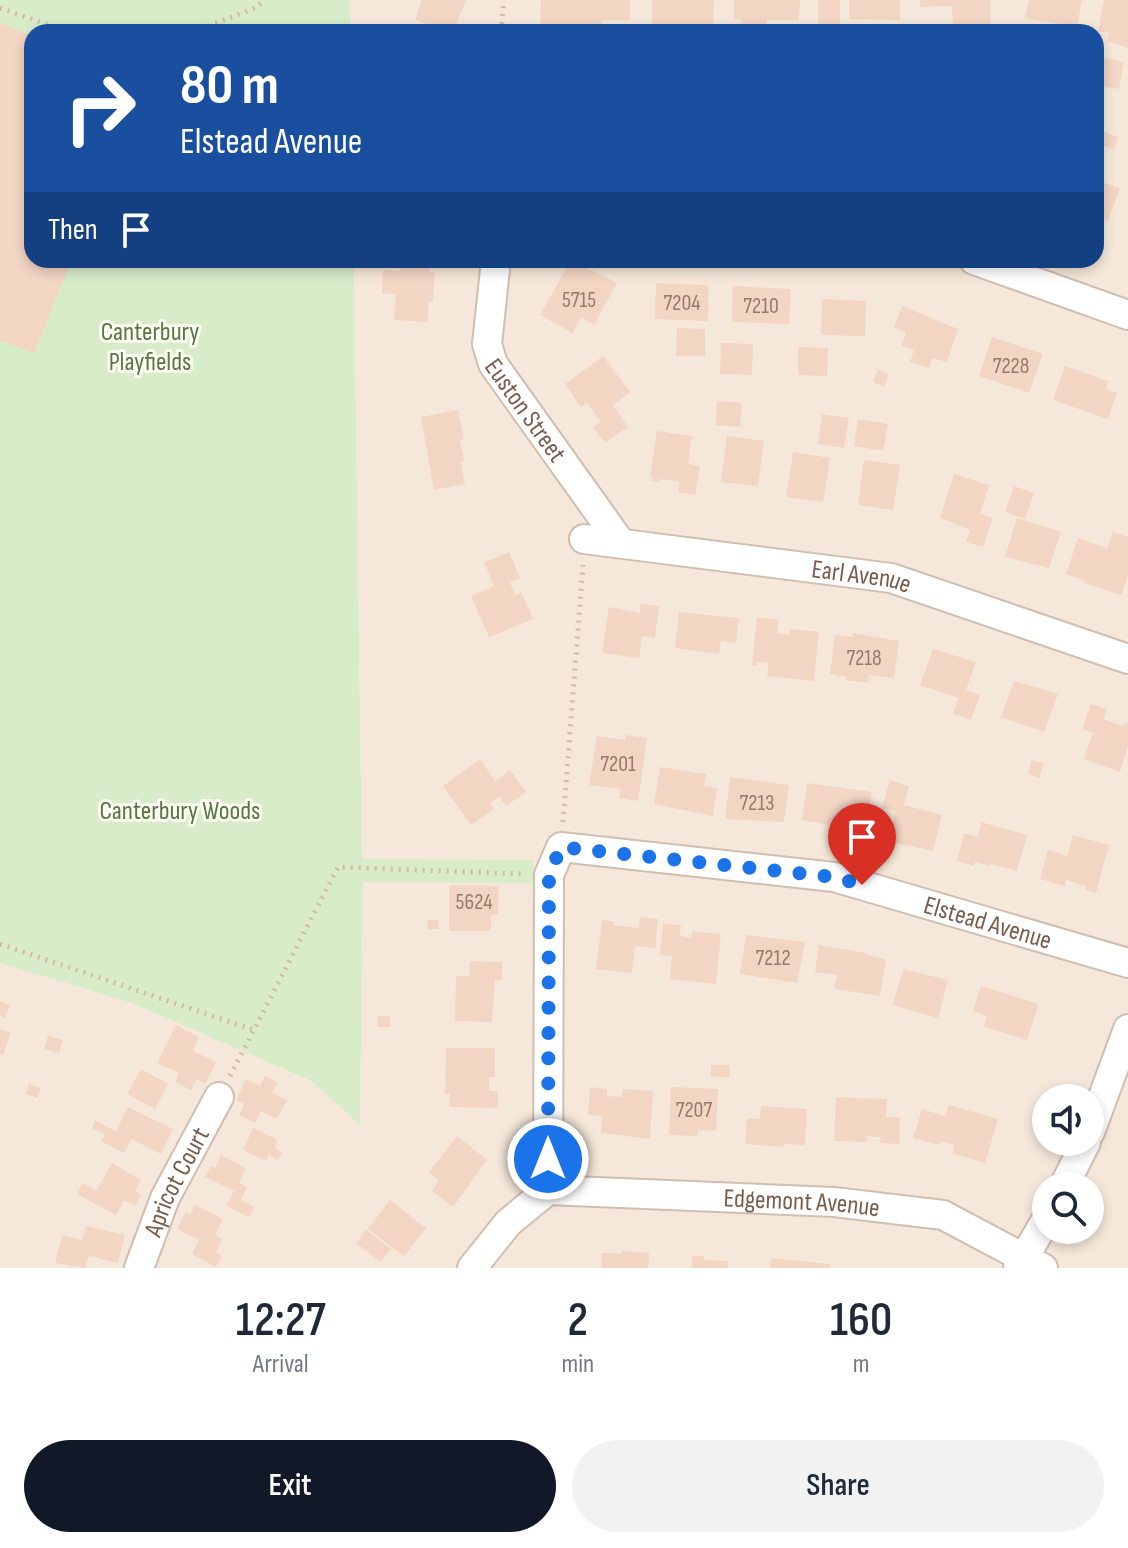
<!DOCTYPE html>
<style>
:root{--surface:#fff;--page:#f2f2f3;--text:#1f2937;--muted:#747a83;--accent:#111827}
body{margin:0;font-family:"Sofia Sans Condensed",sans-serif;background:var(--page);color:var(--text);height:100vh;display:flex;flex-direction:column;font-size:30px;white-space:nowrap}
*{box-sizing:border-box;margin:0}
p{font-size:26px;color:var(--muted)}
.icon{flex:none;width:44px;height:44px;fill:none;stroke:currentColor;stroke-width:2;stroke-linecap:round;stroke-linejoin:round}
.map{position:relative;height:1268px;overflow:hidden}
.drawer{display:flex;flex-direction:column;background:var(--surface);flex:1}
.drawer>*{flex:none}
.guide{position:absolute;left:24px;top:24px;width:1080px;height:244px;border-radius:24px;box-shadow:0 4px 12px #0003;background:#1a4fa0;color:#fff;overflow:hidden}
.tools{position:absolute;left:1032px;top:1084px;display:grid;gap:16px}
.tools a{display:grid;place-items:center;width:72px;height:72px;border-radius:50%;background:var(--surface);box-shadow:0 4px 12px #0003;font-size:40px}
.pin{position:absolute;display:grid;place-items:center;width:68px;height:68px;color:#fff;margin:-82px -34px;border-radius:50% 50% 50% 0;rotate:-45deg;box-shadow:0 0 8px #0007}
.pin .icon{rotate:45deg}
.me{position:absolute;width:88px;margin:-44px;rotate:0deg;stroke-linejoin:round;filter:drop-shadow(0 0 6px #0008)}
.turn{display:flex;align-items:center;gap:28px;height:168px;padding:0 24px;font-size:36px}
.turn .icon{width:104px;height:104px;stroke-width:2.5}
.turn b{display:block;font-size:56px;line-height:68px}
.then{display:flex;align-items:center;height:76px;padding:0 24px;background:#0003;gap:16px;font-size:30px}
.eta{display:flex;justify-content:space-evenly;align-items:center;height:136px;text-align:center}
.eta b{font-size:48px;font-weight:600;line-height:56px}
.primary-button{display:flex;gap:16px;margin-top:auto;padding:16px 24px}
.primary-button a{flex:1;height:92px;border-radius:48px;background:var(--accent);color:#fff;font-size:32px;font-weight:600;line-height:92px;text-align:center}
.primary-button a+a{background:var(--page);color:var(--text)}
.map>svg:first-child{display:block}
.residential{fill:#f5e8da;fill-rule:evenodd}
.green{fill:#d8ecc9}
.building{fill:#f3d5c3}
.lines{fill:none;stroke-linecap:round;stroke-linejoin:round}
.minor-casing{stroke:#d1beb0;stroke-width:32}
.path{stroke:#d9b8a5;stroke-width:5;stroke-dasharray:2 6;stroke-linecap:butt}
.minor{stroke:#fff;stroke-width:28}
.route{stroke:#1a73e8;stroke-width:14;stroke-dasharray:0 25.2}
.labels{text-anchor:middle;stroke-width:6;stroke-linejoin:round;paint-order:stroke}
.number-label{font-size:22px;fill:#987a6a}
.park-label{font-size:26px;fill:#537a41;stroke:#fffaf3}
.street-label{font-size:26px;fill:#7a5c4d;stroke:#fffaf3}
</style>
<div class="map">
<svg width="1128" height="1268" viewBox="0 0 1128 1268">
<rect width="100%" height="100%" fill="#fdf6ec"/>
<!-- residential -->
<path class="residential" d="M350,0H1128V1268H0V963L134,1004L311,1081L360,1124L363,882L534,860H362L354,260H1096V32H351ZM1046,1098H1090V1142H1046ZM1046,1186H1090V1230H1046Z"/>
<!-- green -->
<path class="green" d="M0,0H350L351,32H32V260H354L362,859L534,860V883L363,882L360,1125L311,1081L134,1004L0,963Z"/>
<!-- building -->
<g class="building">
<path d="M422,0H466L453,32L415,20Z"/>
<path d="M541,0H630V20H602L601,32H540Z"/>
<path d="M652,0H714L713,25H683V32H652Z"/>
<path d="M734,0H800L799,20H767V29L741,28V19H734Z"/>
<rect x="818" y="0" width="22" height="27"/>
<path d="M849,0H900V20L849,19Z"/>
<path d="M920,0H990L991,30L953,31L952,6L920,7Z"/>
<path d="M1029,0H1082L1077,27L1025,18Z"/>
<path d="M1104,0H1128V48L1107,41L1109,33L1098,31Z"/>
<path d="M0,23L32,36V260H71L34,353L0,340Z"/>
<path d="M1096,56L1124,62L1119,89L1096,85Z"/>
<path d="M1096,129L1118,137L1114,149L1101,145L1097,158Z"/>
<path d="M1096,180L1120,188L1108,221L1096,217Z"/>
<path d="M400,260H430L429,272L435,273L433,302L429,301L428,322L394,320L396,294H382L383,270L400,271Z"/>
<path d="M571,260L617,283L594,325L581,317L573,333L540,315Z"/>
<path d="M656,283L709,285L708,321L655,319Z"/>
<path d="M733,286L791,289L789,324L732,322Z"/>
<path d="M822,299L866,301L865,336L821,335Z"/>
<path d="M902,306L958,329L947,362L932,358L929,368L910,362L914,350L902,346L906,332L894,328Z"/>
<path d="M677,328L705,329V356H676Z"/>
<path d="M992,337L1043,354L1029,393L979,376Z"/>
<path d="M721,343L753,344L752,375L720,374Z"/>
<path d="M798,347L828,348L827,376L798,375Z"/>
<path d="M603,356L630,392L613,405L628,427L605,443L593,428L600,421L587,403L581,407L565,384Z"/>
<path d="M1065,366L1108,381L1106,389L1117,393L1108,419L1053,400Z"/>
<path d="M878,369L889,374L884,387L873,382Z"/>
<path d="M717,401L742,403L740,427L716,425Z"/>
<path d="M458,410L464,439L460,440L464,461L461,462L465,484L434,490L421,417Z"/>
<path d="M822,414L849,418L844,448L818,444Z"/>
<path d="M858,419L888,424L883,451L854,446Z"/>
<path d="M657,431L692,436L688,464L700,466L695,495L678,492L680,482L660,479L659,482L652,481V477H650Z"/>
<path d="M727,436L764,441L758,486L721,482Z"/>
<path d="M793,452L830,458L823,502L786,497Z"/>
<path d="M864,460L900,465L893,510L858,505Z"/>
<path d="M954,474L989,485L980,514L993,518L983,547L966,542L970,530L940,518Z"/>
<path d="M1014,486L1034,493L1025,519L1005,512Z"/>
<path d="M1017,518L1061,532L1049,568L1005,557Z"/>
<path d="M1113,532L1128,537V575L1121,595L1084,583L1085,581L1066,574L1078,538L1107,548Z"/>
<path d="M509,552L520,578L510,582L515,595L521,592L533,619L489,637L471,596L494,586L484,562Z"/>
<path d="M641,604L659,606L655,638L642,636L639,658L602,653L609,607L640,613Z"/>
<path d="M679,612L739,618L736,643L721,641L719,654L675,648Z"/>
<path d="M757,617L779,620L777,633L789,635L790,629L819,632L814,681L767,676L769,663L757,662V666L752,665Z"/>
<path d="M853,633L899,641L894,678L869,675L868,683L846,680V677L830,674L835,635L853,637Z"/>
<path d="M933,649L976,662L966,690L980,695L971,720L953,714L959,698L920,685Z"/>
<path d="M1014,681L1058,694L1044,732L1001,717Z"/>
<path d="M1091,704L1107,709L1103,719L1123,726L1124,723L1128,724V746L1120,772L1084,759L1093,733L1082,729Z"/>
<path d="M625,735L647,738L638,801L619,798L620,789L589,785L597,736L625,740Z"/>
<path d="M480,759L495,781L510,770L526,792L506,806L499,796L490,803L494,809L471,825L443,786Z"/>
<path d="M1032,760L1044,764L1039,778L1028,774Z"/>
<path d="M660,767L706,774L704,786L717,788L713,816L654,804Z"/>
<path d="M730,777L789,785L784,822L725,819Z"/>
<path d="M890,780L909,786L904,805L942,815L933,851L888,841L896,811L882,808Z"/>
<path d="M807,783L872,792L863,838L843,835L844,828L802,820Z"/>
<path d="M981,822L1027,835L1017,871L991,864L990,866L975,862L974,866L957,861L964,833L978,837Z"/>
<path d="M1073,835L1109,845L1096,893L1085,890L1086,886L1066,880L1065,886L1040,879L1048,850L1067,856Z"/>
<path d="M449,885L499,886L498,915H491V931H449Z"/>
<path d="M640,917L658,919L655,948L635,946L632,973L596,969L602,920L614,922L613,925L639,928Z"/>
<path d="M427,920H438L439,929H428Z"/>
<path d="M663,924L681,925L680,936L692,938V931L721,934L716,984L670,979L672,956L660,955Z"/>
<path d="M746,935L805,942L797,983L740,974Z"/>
<path d="M819,945L867,953L866,955L886,959L880,996L834,989L837,975L815,972Z"/>
<path d="M470,961L502,962V980H495L492,1022L455,1021L456,976H469Z"/>
<path d="M903,969L948,980L938,1018L893,1005Z"/>
<path d="M981,986L1039,1004L1027,1040L984,1027L987,1016L973,1011Z"/>
<path d="M0,1001L10,1005L5,1018L0,1015Z"/>
<path d="M377,1016H390V1027H378Z"/>
<path d="M176,1025L199,1037L193,1051L216,1062L205,1084L197,1079L191,1090L175,1082L179,1073L157,1063Z"/>
<path d="M0,1029L11,1033L3,1055L0,1054Z"/>
<path d="M48,1036L63,1040L59,1053L44,1049Z"/>
<path d="M446,1048H495V1077H489V1091H498V1108L449,1107L450,1094H445Z"/>
<path d="M711,1065H730V1078L711,1076Z"/>
<path d="M141,1069L168,1084L155,1109L127,1094Z"/>
<path d="M265,1076L278,1082L272,1093L287,1100L277,1119L261,1111L255,1123L239,1115L244,1104L236,1100L246,1079L260,1086Z"/>
<path d="M29,1084L41,1088L38,1098L26,1094Z"/>
<path d="M590,1087L607,1089V1096L622,1097L623,1089L653,1091L650,1139L601,1133L602,1116L588,1115Z"/>
<path d="M671,1087L718,1089L716,1131L698,1130L697,1136L669,1135Z"/>
<path d="M836,1097L887,1099L886,1117H900L899,1144L880,1143L881,1137L867,1136V1142L834,1141Z"/>
<path d="M949,1105L998,1119L985,1163L952,1153L954,1145L941,1141L939,1145L913,1138L922,1109L945,1116Z"/>
<path d="M761,1106L807,1109L805,1145L784,1144L783,1147L745,1144L747,1118L760,1119Z"/>
<path d="M128,1107L173,1129L161,1154L131,1139L124,1153L101,1141L105,1134L92,1128L95,1120L116,1131Z"/>
<path d="M253,1128L278,1140L274,1148L282,1152L278,1160L269,1155L266,1161L243,1150Z"/>
<path d="M457,1136L487,1160L453,1207L432,1191L439,1181L429,1172Z"/>
<path d="M221,1155L246,1168L239,1183L247,1187L241,1200L254,1207L249,1217L226,1206L234,1191L205,1177L211,1166L215,1168Z"/>
<path d="M112,1163L141,1180L135,1191L141,1194L135,1206L124,1200L116,1215L77,1194L83,1183L96,1191Z"/>
<path d="M390,1200L426,1228L404,1256L368,1229Z"/>
<path d="M195,1205L223,1219L215,1235L222,1239L216,1252L222,1255L216,1267L192,1254L199,1240L177,1229L185,1213L190,1215Z"/>
<path d="M86,1226L125,1235L118,1263L89,1256L85,1268L55,1263L62,1235L82,1240Z"/>
<path d="M366,1230L391,1249L381,1262L356,1243Z"/>
<path d="M622,1251L649,1253L648,1268H601L602,1253H622Z"/>
<path d="M692,1256H704V1260L728,1261V1268H692Z"/>
<path d="M771,1258L830,1264V1268H770Z"/>
</g>
<g class="lines">
<defs>
<g id="minor">
<path id="s1" d="M496,260L487,344L493,364L620,542"/>
<path d="M974,260L1128,315"/>
<path id="s2" d="M584,539L891,578L1128,659"/>
<path d="M1090,1132L1128,1029"/>
<path d="M1064,1186L1086,1142"/>
<path id="s3" d="M548,1190L834,1202L943,1215L1043,1268"/>
<path id="s4" d="M139,1268L165,1198L219,1097"/>
<path id="s5" d="M472,1268L508,1223L548,1190L549,875L561,847L834,877L1128,963"/>
<path d="M1018,1268L1046,1220"/>
</g>
</defs>
<!-- minor casing -->
<use href="#minor" class="minor-casing"/>
<!-- path -->
<g class="path">
<path d="M0,8L69,32"/>
<path d="M193,32L255,8L265,0"/>
<path d="M501,32L504,0"/>
<path d="M563,822L583,565"/>
<path d="M0,944L254,1030"/>
<path d="M230,1076L338,867L524,874"/>
</g>
<!-- minor -->
<use href="#minor" class="minor"/>
</g>
<g class="lines">
<!-- route -->
<path class="route" d="M548,1159L549,875L561,847L834,877L862,885"/>
</g>
<g class="labels">
<!-- number labels -->
<g class="number-label">
<text x="579" y="307">5715</text>
<text x="682" y="310">7204</text>
<text x="761" y="313">7210</text>
<text x="1011" y="373">7228</text>
<text x="864" y="665">7218</text>
<text x="618" y="771">7201</text>
<text x="757" y="810">7213</text>
<text x="474" y="909">5624</text>
<text x="773" y="965">7212</text>
<text x="694" y="1117">7207</text>
</g>
<!-- park labels -->
<g class="park-label">
<text x="150" y="340">Canterbury<tspan x="150" dy="30">Playfields</tspan></text>
<text x="180" y="819">Canterbury Woods</text>
</g>
<!-- street labels -->
<g class="street-label">
<text dy="9" stroke="none"><textPath href="#s1" startOffset="162">Euston Street</textPath></text>
<text dy="9" stroke="none"><textPath href="#s2" startOffset="280">Earl Avenue</textPath></text>
<text dy="9" stroke="none"><textPath href="#s5" startOffset="890">Elstead Avenue</textPath></text>
<text dy="9" stroke="none"><textPath href="#s4" startOffset="94">Apricot Court</textPath></text>
<text dy="9" stroke="none"><textPath href="#s3" startOffset="254">Edgemont Avenue</textPath></text>
</g>
</g>
</svg>
<div class="tools">
<a><svg class="icon" aria-label="sound" viewBox="0 0 24 24"><path d="M4 9h4l5-4v14l-5-4H4zM17 9q2 3 0 6"/></svg></a>
<a><svg class="icon" aria-label="search" viewBox="0 0 24 24"><circle cx="10" cy="10" r="6"/><path d="M15 15l6 6"/></svg></a>
</div>
<div class="pin" style="left:862px;top:885px;background:#d93025"><svg class="icon" aria-label="arrive" viewBox="0 0 24 24"><path d="M6 21V4h12l-3 4 3 4H6"/></svg></div>
<svg class="me" style="left:548px;top:1159px" viewBox="-20 -20 40 40"><circle r="17" fill="#1a73e8" stroke="#fff" stroke-width="3"/><path d="M0-11L8 9 0 5-8 9z" fill="#fff"/></svg>
<div class="guide">
<div class="turn"><svg class="icon" aria-label="right" viewBox="0 0 24 24"><path d="M7 20v-9h11M14 6l5 5-5 5"/></svg><div><b>80 m</b>Elstead Avenue</div></div>
<div class="then">Then<svg class="icon" aria-label="arrive" viewBox="0 0 24 24"><path d="M6 21V4h12l-3 4 3 4H6"/></svg></div>
</div>
</div>
<section class="drawer">
<div class="eta">
<div><b>12:27</b><p>Arrival</p></div>
<div><b>2</b><p>min</p></div>
<div><b>160</b><p>m</p></div>
</div>
<div class="primary-button"><a>Exit</a><a>Share</a></div>
</section>
